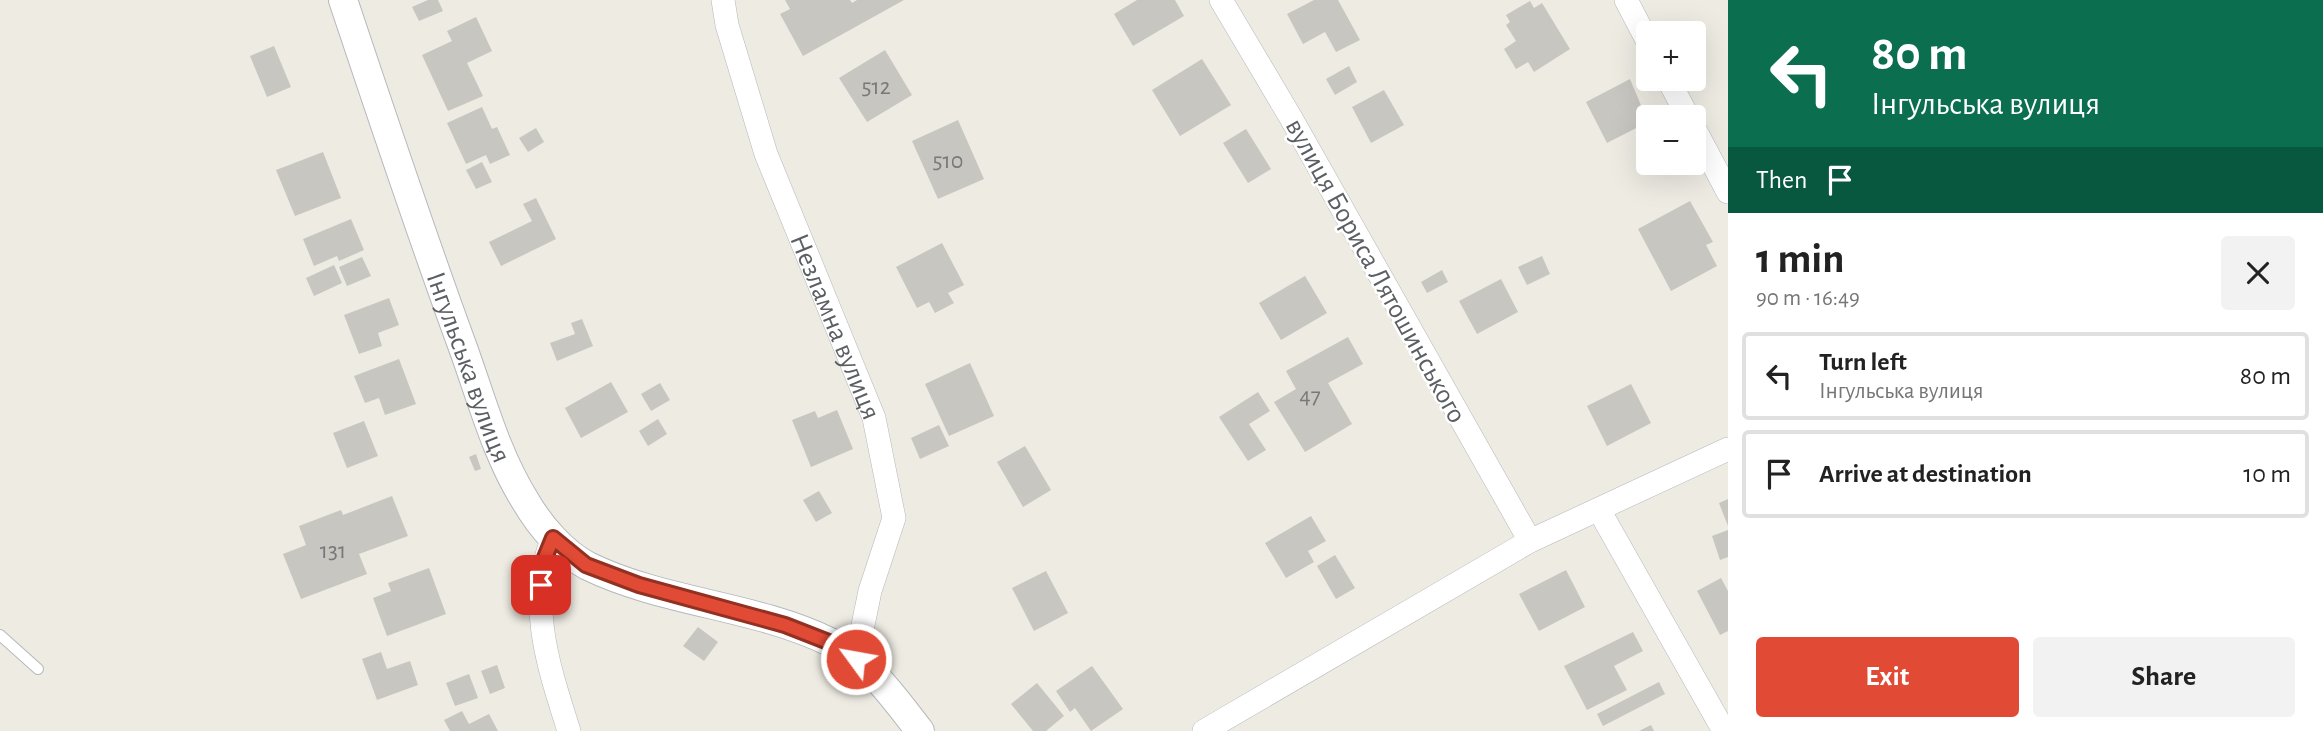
<!DOCTYPE html>
<meta charset="utf-8">
<style>
:root{--surface:#fff;--page:#f2f2f2;--text:#222;--muted:#767676;--line:#e0e0e0;--accent:#e14a34}
body{margin:0;font-family:"Alegreya Sans",sans-serif;background:var(--page);color:var(--text);height:100vh;display:flex;flex-direction:column;font-size:26px;white-space:nowrap}
*{box-sizing:border-box;margin:0}
p{font-size:23px;color:var(--muted)}
.icon{flex:none;width:38px;height:38px;fill:none;stroke:currentColor;stroke-width:2;stroke-linecap:round;stroke-linejoin:round}
.map{position:relative;flex:1;overflow:hidden}
.panel{display:flex;flex-direction:column;background:var(--surface);width:595px}
.panel>*{flex:none}
.top-card{background:#0b6e4f;color:#fff;overflow:hidden}
.controls{position:absolute;left:1636px;top:21px;display:grid;gap:14px}
.controls a{display:grid;place-items:center;width:70px;height:70px;border-radius:7px;background:var(--surface);box-shadow:0 7px 28px #0002;font-size:35px}
.pin{position:absolute;display:grid;place-items:center;width:60px;height:60px;color:#fff;margin:-30px;border-radius:14px;box-shadow:0 4px 10px #0006}
.me{position:absolute;width:77px;margin:-38px;rotate:302deg;stroke-linejoin:round;filter:drop-shadow(0 0 5px #0008)}
.turn{display:flex;align-items:center;gap:24px;height:147px;padding:0 28px;font-size:32px}
.turn .icon{width:91px;height:91px;stroke-width:2.5}
.turn b{display:block;font-size:49px;line-height:60px}
.then{display:flex;align-items:center;height:66px;padding:0 28px;background:#0003;gap:14px;font-size:26px}
.round{display:grid;place-items:center;flex:none;width:74px;height:74px;border-radius:7px;background:var(--page)}
.overview{display:flex;align-items:center;justify-content:space-between;height:119px;padding:0 28px}
h1{font-size:42px;font-weight:600;line-height:52px}
.button{display:flex;gap:14px;margin-top:auto;padding:14px 28px}
.button a{flex:1;height:80px;border-radius:7px;background:var(--accent);color:#fff;font-size:28px;font-weight:600;line-height:80px;text-align:center}
.button a+a{background:var(--page);color:var(--text)}
ul{padding:0;list-style:none}
li{display:flex;align-items:center;gap:21px;height:88px;margin:0 14px 10px;padding:0 14px;border:4px solid var(--line);border-radius:7px}
li div{flex:1}
li b{display:block;font-size:26px}
li em{font-style:normal}
main{display:flex;flex:1;min-height:0}
.map>svg:first-child{display:block}
.building{fill:#c8c6c0}
.lines{fill:none;stroke-linecap:round;stroke-linejoin:round}
.service-casing{stroke:#b5b8bc;stroke-width:12}
.minor-casing{stroke:#b5b8bc;stroke-width:24}
.tertiary-casing{stroke:#b5b8bc;stroke-width:30}
.service{stroke:#fff;stroke-width:10}
.minor{stroke:#fff;stroke-width:23}
.tertiary{stroke:#fff;stroke-width:28}
.route-casing{stroke:#923022;stroke-width:18}
.route{stroke:#e14a34;stroke-width:12}
.labels{text-anchor:middle;stroke-width:5;stroke-linejoin:round;paint-order:stroke}
.number-label{font-size:24px;fill:#76787a}
.street-label{font-size:28px;fill:#5b5e63;stroke:#fff}
</style>
<main>
<div class="map">
<svg width="1728" height="731" viewBox="0 0 1728 731">
<rect width="100%" height="100%" fill="#edebe2"/>
<!-- building -->
<g class="building">
<path d="M428,0H438L443,11L419,21L412,7Z"/>
<path d="M785,0H850L852,3L857,0H904L803,56L780,14L790,9Z"/>
<path d="M1137,0H1175L1184,16L1133,46L1114,14Z"/>
<path d="M1314,0H1338L1360,40L1336,52L1325,32L1303,44L1287,14Z"/>
<path d="M1530,1L1534,8L1542,3L1570,49L1534,72L1528,62L1516,69L1504,49L1516,41L1506,25L1510,22L1506,15Z"/>
<path d="M476,17L492,51L467,63L483,96L448,111L422,55L452,41L447,31Z"/>
<path d="M274,46L291,87L267,97L250,56Z"/>
<path d="M885,50L912,95L867,122L839,78Z"/>
<path d="M1202,59L1231,105L1180,136L1152,90Z"/>
<path d="M1349,66L1357,82L1335,95L1326,79Z"/>
<path d="M1630,79L1648,122L1607,143L1586,102Z"/>
<path d="M1384,90L1404,125L1371,143L1352,107Z"/>
<path d="M482,107L492,129L497,127L510,155L490,164L486,155L466,164L447,123Z"/>
<path d="M958,120L984,179L938,199L912,141Z"/>
<path d="M536,128L544,142L528,152L519,138Z"/>
<path d="M1246,129L1271,169L1248,183L1223,143Z"/>
<path d="M323,152L341,198L295,216L276,170Z"/>
<path d="M482,162L492,182L476,189L466,170Z"/>
<path d="M536,198L556,239L501,266L489,242L532,221L523,204Z"/>
<path d="M1690,201L1713,242L1706,245L1717,266L1671,291L1638,229Z"/>
<path d="M351,219L364,250L339,261L337,256L314,266L303,239Z"/>
<path d="M942,243L964,285L948,293L954,303L935,313L929,302L917,308L896,267Z"/>
<path d="M1542,256L1550,274L1527,285L1518,267Z"/>
<path d="M362,257L371,276L347,286L339,267Z"/>
<path d="M334,265L342,283L314,296L306,278Z"/>
<path d="M1442,270L1448,282L1427,293L1421,282Z"/>
<path d="M1305,276L1327,313L1281,340L1259,303Z"/>
<path d="M1501,279L1518,312L1477,334L1459,301Z"/>
<path d="M389,298L399,325L378,333L382,346L359,354L344,315Z"/>
<path d="M582,319L593,346L557,361L550,343L575,334L571,323Z"/>
<path d="M1348,337L1363,364L1328,383L1352,424L1305,452L1274,402L1296,389L1286,371Z"/>
<path d="M399,359L416,404L385,415L379,398L365,403L354,376Z"/>
<path d="M970,363L994,416L949,436L925,384Z"/>
<path d="M611,382L628,412L581,438L565,408Z"/>
<path d="M660,383L670,400L651,411L641,394Z"/>
<path d="M1631,384L1651,423L1607,446L1587,406Z"/>
<path d="M1258,392L1270,411L1249,424L1266,450L1248,461L1219,417Z"/>
<path d="M837,410L853,449L811,467L792,420L815,411L818,418Z"/>
<path d="M658,419L667,434L648,446L639,431Z"/>
<path d="M364,421L378,456L347,468L333,433Z"/>
<path d="M939,425L949,446L920,459L911,438Z"/>
<path d="M1025,446L1051,490L1023,507L997,462Z"/>
<path d="M476,454L481,469L475,471L469,457Z"/>
<path d="M819,491L832,513L816,522L803,500Z"/>
<path d="M392,496L408,536L359,554L367,574L301,599L283,554L306,545L299,526L341,510L343,515Z"/>
<path d="M1728,499V526L1719,503Z"/>
<path d="M1311,516L1326,541L1308,551L1314,562L1286,578L1265,543Z"/>
<path d="M1728,530V557L1720,560L1712,536Z"/>
<path d="M1335,555L1355,588L1336,599L1317,566Z"/>
<path d="M429,568L446,614L387,636L373,598L391,591L388,583Z"/>
<path d="M1566,570L1585,607L1539,631L1519,594Z"/>
<path d="M1046,571L1068,613L1034,631L1012,588Z"/>
<path d="M1721,578L1728,591V631L1720,635L1697,591Z"/>
<path d="M698,627L718,642L704,661L683,646Z"/>
<path d="M1633,632L1643,651L1614,666L1627,690L1587,710L1564,666Z"/>
<path d="M381,652L387,669L410,661L418,685L377,700L362,659Z"/>
<path d="M497,665L505,688L490,694L481,671Z"/>
<path d="M1092,666L1123,709L1091,731L1075,708L1070,712L1056,691Z"/>
<path d="M469,674L478,698L455,706L446,683Z"/>
<path d="M1659,682L1665,694L1603,726L1597,714Z"/>
<path d="M1037,683L1064,716L1046,731H1033L1011,704Z"/>
<path d="M462,711L469,724L489,714L498,731H450L444,720Z"/>
<path d="M1651,725L1654,731H1639Z"/>
</g>
<g class="lines">
<defs>
<path id="service" d="M0,635L38,669"/>
<g id="minor">
<path id="s1" d="M723,0L727,25L766,154L874,418L894,518L870,591L856,659"/>
<path d="M1221,0L1291,118L1530,541"/>
<path d="M1626,0L1648,42"/>
<path d="M1668,79L1688,117"/>
<path d="M1694,128L1728,192"/>
<path d="M1599,510L1724,731"/>
<path d="M553,538C526,602 549,668 569,731"/>
<path d="M1204,731L1530,541L1728,449"/>
</g>
<g id="tertiary">
<path id="s2" d="M343,0C382,116 420,231 462,345C481,397 496,455 526,502C540,526 563,553 588,566C664,603 754,605 830,642C869,661 894,698 920,731"/>
</g>
</defs>
<!-- service casing -->
<use href="#service" class="service-casing"/>
<!-- minor casing -->
<use href="#minor" class="minor-casing"/>
<!-- tertiary casing -->
<use href="#tertiary" class="tertiary-casing"/>
<!-- service -->
<use href="#service" class="service"/>
<!-- minor -->
<use href="#minor" class="minor"/>
<!-- tertiary -->
<use href="#tertiary" class="tertiary"/>
</g>
<g class="lines">
<defs>
<path id="route" d="M541,585L542,565L553,538L586,565L639,585L785,625L831,643L856,659"/>
</defs>
<!-- route casing -->
<use href="#route" class="route-casing"/>
<!-- route -->
<use href="#route" class="route"/>
</g>
<g class="labels">
<!-- number labels -->
<g class="number-label">
<text x="876" y="94">512</text>
<text x="948" y="168">510</text>
<text x="1310" y="403">47</text>
<text x="333" y="558">131</text>
</g>
<!-- street labels -->
<g class="street-label">
<text transform="translate(1377 270) rotate(61)" y="10">вулиця Бориса Лятошинського</text>
<text dy="10" stroke="none"><textPath href="#s1" startOffset="346">Незламна вулиця</textPath></text>
<text dy="10" stroke="none"><textPath href="#s2" startOffset="388">Інгульська вулиця</textPath></text>
</g>
</g>
</svg>
<div class="controls">
<a>+</a>
<a>−</a>
</div>
<div class="pin" style="left:541px;top:585px;background:#d93025"><svg class="icon" aria-label="arrive" viewBox="0 0 24 24"><path d="M6 21V4h12l-3 4 3 4H6"/></svg></div>
<svg class="me" style="left:856px;top:659px" viewBox="-20 -20 40 40"><circle r="17" fill="#e14a34" stroke="#fff" stroke-width="3"/><path d="M0-11L8 9 0 5-8 9z" fill="#fff"/></svg>
</div>
<section class="panel">
<div class="top-card">
<div class="turn"><svg class="icon" aria-label="left" viewBox="0 0 24 24"><path d="M17 20v-9H6M10 6l-5 5 5 5"/></svg><div><b>80 m</b>Інгульська вулиця</div></div>
<div class="then">Then<svg class="icon" aria-label="arrive" viewBox="0 0 24 24"><path d="M6 21V4h12l-3 4 3 4H6"/></svg></div>
</div>
<div class="overview"><div><h1>1 min</h1><p>90 m · 16:49</p></div><a class="round"><svg class="icon" aria-label="close" viewBox="0 0 24 24"><path d="M6 6l12 12M18 6L6 18"/></svg></a></div>
<ul>
<li><svg class="icon" aria-label="left" viewBox="0 0 24 24"><path d="M17 20v-9H6M10 6l-5 5 5 5"/></svg><div><b>Turn left</b><p>Інгульська вулиця</p></div><em>80 m</em></li>
<li><svg class="icon" aria-label="arrive" viewBox="0 0 24 24"><path d="M6 21V4h12l-3 4 3 4H6"/></svg><div><b>Arrive at destination</b></div><em>10 m</em></li>
</ul>
<div class="button"><a>Exit</a><a>Share</a></div>
</section>
</main>
